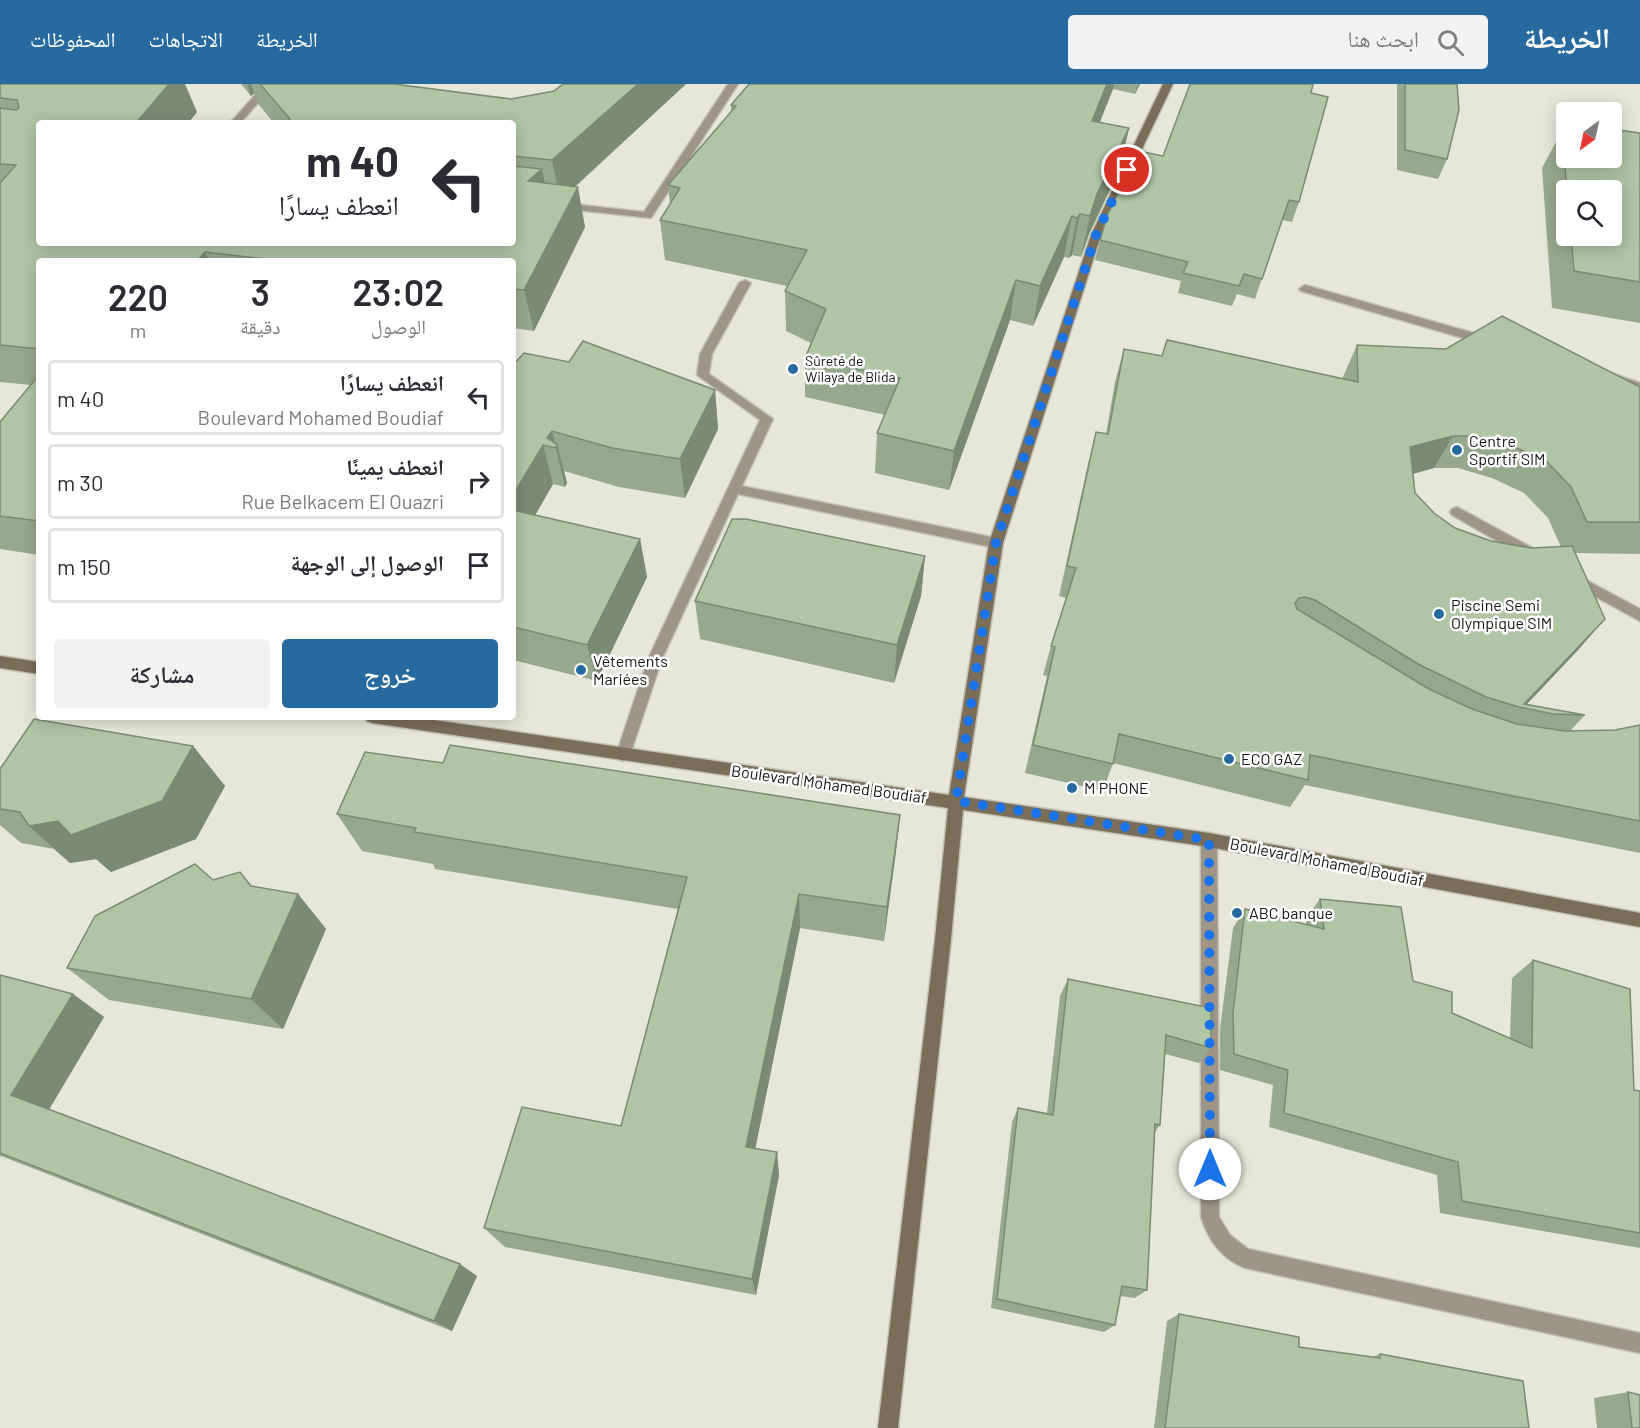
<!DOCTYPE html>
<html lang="ar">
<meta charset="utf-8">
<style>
:root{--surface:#fff;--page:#f2f2f3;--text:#2b2b33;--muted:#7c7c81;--line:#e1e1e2;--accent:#276aa0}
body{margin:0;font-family:Barlow,"Noto Naskh Arabic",sans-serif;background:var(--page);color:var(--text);direction:rtl;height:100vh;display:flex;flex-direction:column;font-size:22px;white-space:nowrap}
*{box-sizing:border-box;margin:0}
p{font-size:20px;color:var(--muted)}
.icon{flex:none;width:33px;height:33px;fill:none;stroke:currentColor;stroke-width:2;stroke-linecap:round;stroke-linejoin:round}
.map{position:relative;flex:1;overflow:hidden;direction:ltr}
.details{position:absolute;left:36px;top:174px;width:480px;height:462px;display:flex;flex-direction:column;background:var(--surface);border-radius:6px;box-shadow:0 3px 15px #0003;direction:rtl}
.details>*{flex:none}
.guide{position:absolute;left:36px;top:36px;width:480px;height:126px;border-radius:6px;box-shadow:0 3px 15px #0003;direction:rtl;background:#fff;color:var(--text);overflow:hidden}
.needle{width:39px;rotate:213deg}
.buttons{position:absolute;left:1556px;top:18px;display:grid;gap:12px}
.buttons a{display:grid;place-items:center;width:66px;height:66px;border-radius:6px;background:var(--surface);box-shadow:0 3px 15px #0003;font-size:30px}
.pin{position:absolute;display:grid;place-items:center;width:51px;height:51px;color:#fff;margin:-26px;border:3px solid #fff;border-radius:50%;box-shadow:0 2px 6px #0007}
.me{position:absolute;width:66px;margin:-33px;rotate:0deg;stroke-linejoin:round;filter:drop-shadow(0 0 4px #0008)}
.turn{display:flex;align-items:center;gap:21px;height:126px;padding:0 18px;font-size:27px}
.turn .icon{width:78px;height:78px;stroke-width:2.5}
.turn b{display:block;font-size:42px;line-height:51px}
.eta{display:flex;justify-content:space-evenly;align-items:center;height:102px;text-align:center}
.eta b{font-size:36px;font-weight:600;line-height:42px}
.cta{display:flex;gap:12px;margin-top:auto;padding:12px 18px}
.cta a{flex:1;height:69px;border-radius:6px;background:var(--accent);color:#fff;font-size:24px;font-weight:600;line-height:69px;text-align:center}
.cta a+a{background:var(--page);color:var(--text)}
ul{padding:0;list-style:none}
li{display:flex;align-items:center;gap:18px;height:75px;margin:0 12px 9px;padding:0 6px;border:3px solid var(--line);border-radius:6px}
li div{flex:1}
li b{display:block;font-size:22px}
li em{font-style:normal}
header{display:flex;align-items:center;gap:36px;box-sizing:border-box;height:84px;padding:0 30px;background:var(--accent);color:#fff}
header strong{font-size:28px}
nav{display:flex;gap:33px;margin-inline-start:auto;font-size:21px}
.search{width:420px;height:54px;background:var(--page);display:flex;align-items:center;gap:15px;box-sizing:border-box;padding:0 21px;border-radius:6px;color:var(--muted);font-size:22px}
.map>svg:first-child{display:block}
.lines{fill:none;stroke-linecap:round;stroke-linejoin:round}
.lane-casing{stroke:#c1c1b5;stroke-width:3}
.street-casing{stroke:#c1c1b5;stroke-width:3}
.secondary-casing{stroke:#c1c1b5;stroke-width:3}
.lane{fill:#9e9587;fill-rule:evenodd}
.street{fill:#9e9587;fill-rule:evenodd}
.secondary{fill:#7b6e59;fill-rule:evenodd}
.wall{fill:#96a98d;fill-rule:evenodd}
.shaded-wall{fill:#7a8a73}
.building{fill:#afc5a4;stroke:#7a8a73;stroke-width:1.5}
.route{stroke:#1a73e8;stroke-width:10;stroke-dasharray:0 18}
.poi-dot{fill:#276aa0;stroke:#fff;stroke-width:2}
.labels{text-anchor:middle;stroke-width:5;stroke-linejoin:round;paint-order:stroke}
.far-poi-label{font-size:14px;fill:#161612;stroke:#fff;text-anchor:start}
.poi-label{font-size:16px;fill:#161612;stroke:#fff;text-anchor:start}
.street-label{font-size:16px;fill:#161612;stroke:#fff}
</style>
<header>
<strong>الخريطة</strong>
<div class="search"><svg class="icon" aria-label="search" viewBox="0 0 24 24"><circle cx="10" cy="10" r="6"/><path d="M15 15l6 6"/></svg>ابحث هنا</div>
<nav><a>الخريطة</a><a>الاتجاهات</a><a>المحفوظات</a></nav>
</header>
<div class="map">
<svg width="1640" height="1344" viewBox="0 0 1640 1344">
<rect width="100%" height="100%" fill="#e7e7d9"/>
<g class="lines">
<defs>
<g id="lane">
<path d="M745,196L751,199L712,270L709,290L773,335L742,402L996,454L1003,459L996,464L738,410L662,575L630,671L628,675L623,677L618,675L616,671L648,575L760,336L697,291L700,270L739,199Z"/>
<path d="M1305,201L1491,254L1493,257L1487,261L1301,207L1299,205Z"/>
<path d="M1611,289L1640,299V307L1607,296V290Z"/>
<path d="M1457,423L1538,467L1540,471L1538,475H1528L1452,431L1450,428L1452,425Z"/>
<path d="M1575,490L1640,525V537L1570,499L1568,495L1570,491Z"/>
</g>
<g id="street">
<path d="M265,0H275L240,39H230Z"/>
<path d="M728,0H738L651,134L558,124L557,122L562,119L644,128Z"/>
<path d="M1209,749L1215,751L1217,756L1219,1133L1230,1151L1248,1165L1640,1249V1269L1245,1184C1221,1174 1209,1157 1201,1133V756L1203,751Z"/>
</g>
<g id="secondary">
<path d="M1163,0H1173L1101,151L1003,459L964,713L1209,749L1640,829V843L1209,763L963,726L951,855L898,1344H878L935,855L948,724L372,639L367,637L365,633H413L949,711L989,459L1091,151Z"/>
<path d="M0,572L39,578V590L0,584Z"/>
</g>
</defs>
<!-- lane casing -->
<use href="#lane" class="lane-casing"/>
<!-- street casing -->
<use href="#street" class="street-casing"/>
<!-- secondary casing -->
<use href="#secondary" class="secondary-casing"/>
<!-- lane -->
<use href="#lane" class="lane"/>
<!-- street -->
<use href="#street" class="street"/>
<!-- secondary -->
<use href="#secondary" class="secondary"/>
</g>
<!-- wall -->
<g class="wall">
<path d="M0,0L197,28L188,39H39V159H513V39H274L259,21L254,9L251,12L241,0H394L511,15L686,0L575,103L585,143L534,247L513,244V177H39V471L0,465V338L31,301L0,298Z"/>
<path d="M749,0H1140L1135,10L1113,5L1100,38L1129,44L1120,84L1089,150L1081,173L1072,171L1069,174L1064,173L1033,242L1010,236L949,406L875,389L877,349L885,331L805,313V274L811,259L786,247L785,207L787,202L665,176L660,136L670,120L668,101L731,28V21Z"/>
<path d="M1397,0H1457L1447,75L1438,95L1397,86Z"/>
<path d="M1311,9L1299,118L1292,138L1282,136L1255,215L1237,210L1232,222L1178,209L1181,197L1095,176L1100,156L1163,72Z"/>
<path d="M1562,47L1566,74L1640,49V239L1552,224L1542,84ZM1566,106H1611V152H1566Z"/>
<path d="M1357,261L1640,303V470L1575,469L1579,565L1527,620L1585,631L1570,647L1615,646L1640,641V769L1440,729L1305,701L1290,723L1113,679L1103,707L1025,689L1047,592L1043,591L1051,562L1066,514L1059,512L1088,380L1096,348L1106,350L1115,298L1124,265L1162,272L1342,295ZM1434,384H1458L1492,394L1524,409L1548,434L1561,463L1531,464L1491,457L1455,444L1434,429L1415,409L1413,390Z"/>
<path d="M569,278L715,306L718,345L685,414L619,403L564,387L567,399L565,403L553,400L535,431L640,455L647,493L597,597L513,576V281Z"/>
<path d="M925,472L921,512L894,599L700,555L695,517Z"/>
<path d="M193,662L225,702L196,755L111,788L96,775L70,779L54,765L21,759L0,741V685Z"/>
<path d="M443,679L900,731L884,857L800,844L755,1064L777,1068L779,1091L756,1211L505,1163L484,1144L621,1042L678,825L435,785L433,780L362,767L337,730Z"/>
<path d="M213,796L298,810L326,845L283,945L109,916L67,884Z"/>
<path d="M1320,815L1413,897L1452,929L1510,954L1512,894L1533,876L1634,1006L1640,1007V1164L1440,1129L1437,1091L1269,1043L1273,1001L1220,986V945L1233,844L1245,825L1306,841V834Z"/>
<path d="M0,891L73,910L104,933L49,1026L477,1192L452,1247L1,1072L0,1073Z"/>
<path d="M1068,895L1211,964L1199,979L1165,970L1160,1041L1155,1048L1147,1206L1135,1214L1120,1212L1115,1241L1104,1248L991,1224L1012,1038L1018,1024L1047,1029L1060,912Z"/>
<path d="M1179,1230L1299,1263L1372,1273L1380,1270L1529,1344H1154L1167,1237Z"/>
<path d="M1628,1308L1640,1344H1597L1594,1314Z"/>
</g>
<!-- shaded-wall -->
<g class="shaded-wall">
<path d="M169,0H185L197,28L188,39H136Z"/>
<path d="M247,0H251L254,9L251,12Z"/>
<path d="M638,0H686L560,116L552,76Z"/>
<path d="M1107,0H1114L1113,5L1084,77L1092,37Z"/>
<path d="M1138,0H1140L1135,10Z"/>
<path d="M1129,44L1120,84L1089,150L1081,173L1090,132L1097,110Z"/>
<path d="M542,85L550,125L528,97Z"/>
<path d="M578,103L585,143L534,247L524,206Z"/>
<path d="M1080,130L1072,171L1069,174L1077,134Z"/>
<path d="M1072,132L1064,173L1033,242L1040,202Z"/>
<path d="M205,168L209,177H197Z"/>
<path d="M1016,196L1010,236L949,406L954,367Z"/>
<path d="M715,306L718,345L685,414L680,375Z"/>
<path d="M552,347L556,364L547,354Z"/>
<path d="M1453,352L1434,384L1393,395L1410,363Z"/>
<path d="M557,360L567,399L565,403L556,364Z"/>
<path d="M543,361L553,400L517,463L513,450V411Z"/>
<path d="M640,455L647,493L597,597L587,561Z"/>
<path d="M925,472L921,512L894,599L897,561Z"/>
<path d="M1605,535L1579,565L1523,624H1520Z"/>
<path d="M193,662L225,702L196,755L111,788L96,775L70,779L29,742Z"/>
<path d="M900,731L896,768L884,857L887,823Z"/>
<path d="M298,810L326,845L283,945L251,915Z"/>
<path d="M799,810L800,844L751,1086L746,1063Z"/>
<path d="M73,910L104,933L46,1030L11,1011Z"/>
<path d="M777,1068L779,1091L756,1211L752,1195Z"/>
<path d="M460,1180L477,1192L452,1247L434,1237Z"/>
</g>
<!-- building -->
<g class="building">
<path d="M0,0H169L136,39H39V159H513V82L542,85L528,97L578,103L524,206L513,205V177H283L205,168L197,177H39V265L0,261V99L16,81L0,80V24L16,26L19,24L17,16L0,14Z"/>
<path d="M260,0H394L511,15L554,7L563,0H638L552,76L513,72V39H287L290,35Z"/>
<path d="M749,0H1107L1092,37L1129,44L1097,110L1090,132L1080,130L1077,134L1072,132L1040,202L1016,196L954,367L877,349L900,294L805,274L826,225L785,207L807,166L660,136L680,104L668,101L736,22L731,21Z"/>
<path d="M1190,0H1313L1311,9L1328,13L1299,118L1289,116L1262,195L1244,190L1239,202L1183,189L1188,178L1100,156L1107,132L1139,67L1163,72Z"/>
<path d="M1405,0H1457L1459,26L1447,75L1405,66Z"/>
<path d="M1611,45L1640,49V198L1574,187L1571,152H1611V106H1567L1562,47H1566V74H1611Z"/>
<path d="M1502,232L1640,303V438H1587L1571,403L1546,377L1512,362L1477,352H1453L1410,363L1415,409L1434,429L1455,444L1491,457L1531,464L1572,462L1605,535L1524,620L1585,631L1553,630L1519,623L1486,613L1418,580L1315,516L1305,513L1299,514L1295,519L1297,525L1429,605L1472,625L1517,640L1565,647L1615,646L1640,641V737L1463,702L1310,671L1308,696L1119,650L1113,680L1033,661L1055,563L1051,562L1076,484L1067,482L1096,348L1108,350L1124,265L1162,272L1167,256L1358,298L1357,261L1446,265Z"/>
<path d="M583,257L715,306L680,375L612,364L552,347L547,354L557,360L556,364L543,361L513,411V281L524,269L569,278Z"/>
<path d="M39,291V437L0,432V338Z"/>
<path d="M513,426L640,455L587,561L513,543Z"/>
<path d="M732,435H746L925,472L897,561L695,517Z"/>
<path d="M34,635L193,662L162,717L71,751L58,737L29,742L20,728L0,725V685Z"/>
<path d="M450,661L900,731L887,823L799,810L746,1063L777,1068L752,1195L484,1144L522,1023L621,1042L687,793L414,748L416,744L337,730L365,668L443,679Z"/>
<path d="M195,780L213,796L240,788L251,802L298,810L251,915L67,884L95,832Z"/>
<path d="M1320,815L1401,823L1413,897L1452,908V929L1532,964L1533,876L1630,905L1634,1006L1640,1007V1149L1462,1117L1458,1078L1284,1029L1288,986L1234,970L1233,929L1245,825L1324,845Z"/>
<path d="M0,891L73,910L11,1011L460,1180L434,1237L0,1069Z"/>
<path d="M1068,895L1211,924V964L1166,951L1160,1041L1155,1040L1147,1206L1122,1202L1115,1241L997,1215L1018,1024L1053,1031Z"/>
<path d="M1179,1230L1299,1253V1263L1380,1274V1270L1523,1297L1529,1344H1165Z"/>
<path d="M1628,1308L1640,1311V1344H1632Z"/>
</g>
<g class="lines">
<!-- route -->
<path class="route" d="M1127,86L1096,151L996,459L956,717L1209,756L1210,1085"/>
</g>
<!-- markers -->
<g class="poi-dot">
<circle cx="793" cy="285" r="6"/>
<circle cx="1457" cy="366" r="6"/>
<circle cx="1439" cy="530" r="6"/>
<circle cx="581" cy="586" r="6"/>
<circle cx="1229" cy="675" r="6"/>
<circle cx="1072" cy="704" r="6"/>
<circle cx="1237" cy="829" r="6"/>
</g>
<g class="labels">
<!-- far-poi labels -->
<g class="far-poi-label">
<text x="805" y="282">Sûreté de<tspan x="805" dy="16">Wilaya de Blida</tspan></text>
</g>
<!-- poi labels -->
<g class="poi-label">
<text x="1469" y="363">Centre<tspan x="1469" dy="18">Sportif SIM</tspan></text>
<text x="1451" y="527">Piscine Semi<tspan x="1451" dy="18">Olympique SIM</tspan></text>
<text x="593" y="583">Vêtements<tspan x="593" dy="18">Mariées</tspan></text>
<text x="1241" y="681">ECO GAZ</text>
<text x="1084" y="710">M PHONE</text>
<text x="1249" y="835">ABC banque</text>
</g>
<!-- street labels -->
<g class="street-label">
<text transform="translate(829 700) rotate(8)" y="6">Boulevard Mohamed Boudiaf</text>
<text transform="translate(1327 778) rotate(11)" y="6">Boulevard Mohamed Boudiaf</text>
</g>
</g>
</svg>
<div class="buttons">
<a><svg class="needle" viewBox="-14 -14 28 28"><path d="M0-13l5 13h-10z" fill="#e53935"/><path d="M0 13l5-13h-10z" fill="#7c7c81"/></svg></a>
<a><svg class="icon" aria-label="search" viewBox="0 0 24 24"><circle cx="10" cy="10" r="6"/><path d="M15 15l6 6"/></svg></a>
</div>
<div class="pin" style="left:1127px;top:86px;background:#d93025"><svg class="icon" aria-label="arrive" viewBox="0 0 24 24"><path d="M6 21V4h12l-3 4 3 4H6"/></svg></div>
<svg class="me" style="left:1210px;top:1085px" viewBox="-20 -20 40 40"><circle r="19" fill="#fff"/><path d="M0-13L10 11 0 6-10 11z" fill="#1a73e8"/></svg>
<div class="guide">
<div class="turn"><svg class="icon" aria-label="left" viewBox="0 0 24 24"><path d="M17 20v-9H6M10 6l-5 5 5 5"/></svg><div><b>40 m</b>انعطف يسارًا</div></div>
</div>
<section class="details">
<div class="eta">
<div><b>23:02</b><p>الوصول</p></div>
<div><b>3</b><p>دقيقة</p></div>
<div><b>220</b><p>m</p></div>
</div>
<ul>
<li><svg class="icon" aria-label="left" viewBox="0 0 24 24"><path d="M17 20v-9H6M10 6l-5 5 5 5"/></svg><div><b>انعطف يسارًا</b><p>Boulevard Mohamed Boudiaf</p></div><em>40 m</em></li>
<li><svg class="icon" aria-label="right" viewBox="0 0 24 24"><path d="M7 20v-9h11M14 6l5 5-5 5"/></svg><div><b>انعطف يمينًا</b><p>Rue Belkacem El Ouazri</p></div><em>30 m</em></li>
<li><svg class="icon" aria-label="arrive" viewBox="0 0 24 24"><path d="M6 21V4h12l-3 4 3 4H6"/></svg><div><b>الوصول إلى الوجهة</b></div><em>150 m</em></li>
</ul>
<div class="cta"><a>خروج</a><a>مشاركة</a></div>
</section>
</div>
